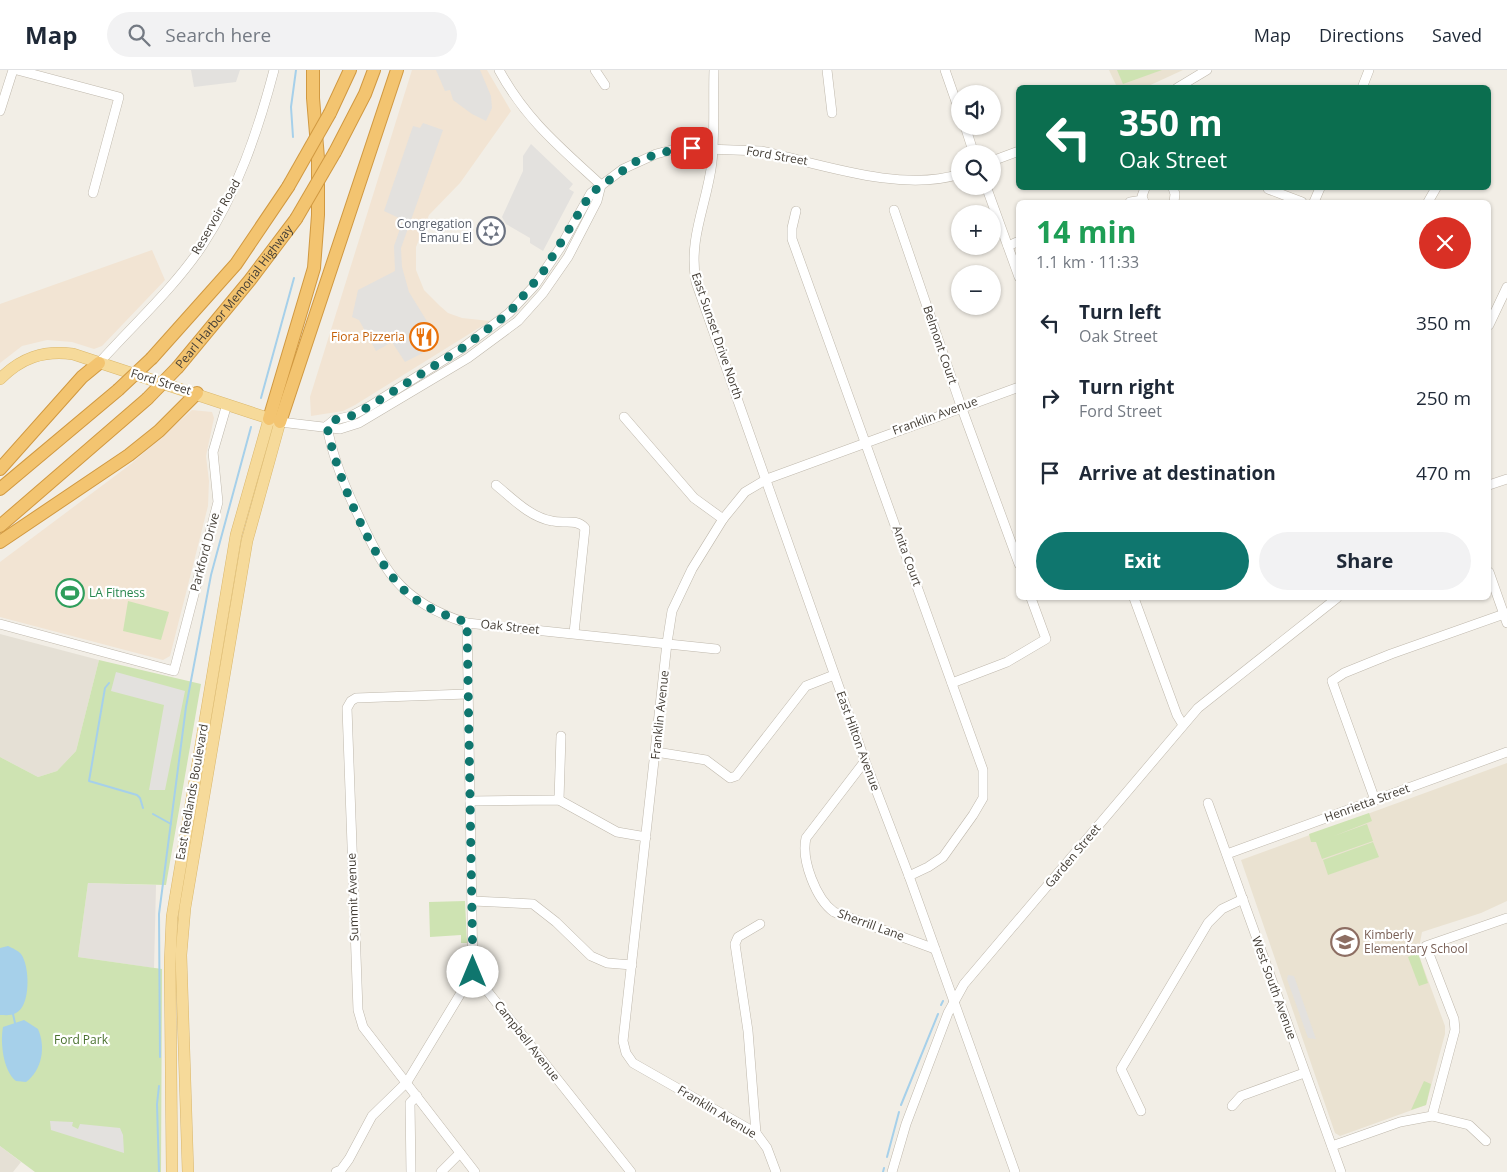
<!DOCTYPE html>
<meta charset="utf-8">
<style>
:root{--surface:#fff;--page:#f2f2f3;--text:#1f2937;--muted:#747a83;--line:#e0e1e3;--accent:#0f766e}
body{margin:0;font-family:"Open Sans",sans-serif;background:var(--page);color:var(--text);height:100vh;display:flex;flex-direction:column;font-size:19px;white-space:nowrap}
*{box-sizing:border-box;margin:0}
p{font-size:16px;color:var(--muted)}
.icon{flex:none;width:28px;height:28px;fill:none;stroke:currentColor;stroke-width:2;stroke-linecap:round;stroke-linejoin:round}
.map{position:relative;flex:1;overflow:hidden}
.panel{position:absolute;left:1016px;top:130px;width:475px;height:400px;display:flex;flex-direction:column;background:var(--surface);border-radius:8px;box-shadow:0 1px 4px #0004}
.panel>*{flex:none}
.hud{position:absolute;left:1016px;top:15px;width:475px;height:105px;border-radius:8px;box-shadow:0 1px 4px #0004;background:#0b6e4f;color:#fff;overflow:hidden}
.controls{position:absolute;left:951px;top:15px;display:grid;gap:10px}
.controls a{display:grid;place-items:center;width:50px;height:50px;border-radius:50%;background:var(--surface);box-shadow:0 1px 4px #0004;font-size:25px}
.pin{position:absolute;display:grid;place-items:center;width:42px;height:42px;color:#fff;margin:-21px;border-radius:10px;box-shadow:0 2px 8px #0006}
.me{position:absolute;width:55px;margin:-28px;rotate:0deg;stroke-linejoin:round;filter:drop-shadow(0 0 4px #0008)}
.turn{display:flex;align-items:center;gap:18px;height:105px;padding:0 20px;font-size:22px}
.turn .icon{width:65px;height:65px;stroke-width:2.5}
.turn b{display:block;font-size:35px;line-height:42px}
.round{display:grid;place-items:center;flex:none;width:52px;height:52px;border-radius:26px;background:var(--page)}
.summary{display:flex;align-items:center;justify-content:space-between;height:85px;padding:0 20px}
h1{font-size:30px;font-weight:700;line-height:38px;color:#1e9e55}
.primary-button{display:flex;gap:10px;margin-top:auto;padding:10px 20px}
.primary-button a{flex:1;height:58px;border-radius:30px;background:var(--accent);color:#fff;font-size:20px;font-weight:700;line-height:58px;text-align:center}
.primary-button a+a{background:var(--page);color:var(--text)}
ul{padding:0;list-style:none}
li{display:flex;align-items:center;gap:15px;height:75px;padding:0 20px}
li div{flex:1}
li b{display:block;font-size:19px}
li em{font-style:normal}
header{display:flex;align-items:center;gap:30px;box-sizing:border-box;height:70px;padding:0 25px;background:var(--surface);border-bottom:1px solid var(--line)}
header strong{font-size:24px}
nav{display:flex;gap:28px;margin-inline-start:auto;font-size:18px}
.search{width:350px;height:45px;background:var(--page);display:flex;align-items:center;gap:12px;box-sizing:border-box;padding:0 18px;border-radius:28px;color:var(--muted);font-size:19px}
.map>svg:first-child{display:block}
.residential{fill:#e5e0d5}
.commercial{fill:#f2e4d3}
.industrial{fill:#e4e0db}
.education{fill:#eae2d1}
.green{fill:#cee3b2}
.parking{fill:#e3e1de}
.water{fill:#a6d0ea}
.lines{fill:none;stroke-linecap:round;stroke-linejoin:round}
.stream{stroke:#a6d0ea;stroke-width:2}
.minor-casing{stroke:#bfb8ac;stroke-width:10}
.major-casing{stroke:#dab76c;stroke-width:12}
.highway-casing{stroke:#d19941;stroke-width:14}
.minor{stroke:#fff;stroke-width:9}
.major{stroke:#f6da9a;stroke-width:11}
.highway{stroke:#f3c470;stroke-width:12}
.highway-bridge-casing{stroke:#d19941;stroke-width:14;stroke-linecap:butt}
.highway-bridge{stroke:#f3c470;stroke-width:12}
.route{stroke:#0f766e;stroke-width:9;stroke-dasharray:0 16.2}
.labels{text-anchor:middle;stroke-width:4.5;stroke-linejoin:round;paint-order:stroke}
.street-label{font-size:12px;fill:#443e36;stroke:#fff}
.worship-label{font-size:12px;fill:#5b616d;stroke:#fff;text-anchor:end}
.food-label{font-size:12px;fill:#c56008;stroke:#fff;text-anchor:end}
.leisure-label{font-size:12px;fill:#27864d;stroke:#fff;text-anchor:start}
.education-label{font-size:12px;fill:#785e54;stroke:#fff;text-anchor:start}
.park-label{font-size:12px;fill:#49712e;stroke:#fff}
</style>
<header>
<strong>Map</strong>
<div class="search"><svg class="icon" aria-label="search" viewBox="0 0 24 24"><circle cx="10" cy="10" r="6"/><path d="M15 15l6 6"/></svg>Search here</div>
<nav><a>Map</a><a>Directions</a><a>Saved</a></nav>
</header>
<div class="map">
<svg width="1507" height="1102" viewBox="0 0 1507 1102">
<rect width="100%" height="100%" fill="#f2eee6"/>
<!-- residential -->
<g class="residential">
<path d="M0,564L99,590L76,681L57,701L38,707L0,687Z"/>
<path d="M0,1076L21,1092L13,1102H0Z"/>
</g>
<!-- commercial -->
<g class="commercial">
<path d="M412,0H487L511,41L460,113L429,145L416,177V200L424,220L440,236L448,243L462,248L490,251L355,335L343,341L311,346L310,327Z"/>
<path d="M152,180L165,210L102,276L94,279L72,272L47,270L22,276L0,293V234Z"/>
<path d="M192,340L212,342L214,348L206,386L209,411L208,436L170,586L163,590L0,547V492L131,394Z"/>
</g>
<!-- industrial -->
<path class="industrial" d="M88,813L156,815L154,898L78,887Z"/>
<!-- education -->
<g class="education">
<path d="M1109,0H1183L1144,18L1117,17Z"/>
<path d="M1507,693V831L1481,843L1422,862L1418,883L1445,956V964L1426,1035L1340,1066L1335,1063L1241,790Z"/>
</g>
<!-- green -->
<g class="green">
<path d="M1117,0H1162L1123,14Z"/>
<path d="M128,531L169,542L161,570L123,561Z"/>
<path d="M99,590L201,614L166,815L88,813L78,887L162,899L161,1102H35L0,1076V687L38,707L57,701L76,681Z"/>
<path d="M1369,743L1372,751L1334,766L1367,754L1373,771L1322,789L1316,772H1311L1309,764Z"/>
<path d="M1373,772L1379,787L1328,805L1323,790Z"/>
<path d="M465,831L467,873H461V865L430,867L429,832Z"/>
<path d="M1418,883L1428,913L1419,916L1408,887Z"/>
<path d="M1424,1011L1431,1014L1426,1035L1411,1040Z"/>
</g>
<!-- parking -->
<g class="parking">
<path d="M191,0H240L236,12L194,17Z"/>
<path d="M436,0H480L491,26L492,38L486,51L472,44L453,30L450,20L445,21Z"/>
<path d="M423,53L443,60L401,178L402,197L409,222L428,253L411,265L423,283L405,292L392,272L376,281L359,250L352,247L358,220L395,201L394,176L403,150L384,141L413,56L420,58Z"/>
<path d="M531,74L573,114L569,119L574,122L543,181L530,173V168L506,154L502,147L523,101V86Z"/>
<path d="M116,602L185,621L165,720H149L164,635L111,621Z"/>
<path d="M1288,905L1294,906L1316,969L1308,968L1287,909Z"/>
<path d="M50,1051L73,1052L72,1056L78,1059L80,1054L120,1058L123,1065L124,1083L51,1060Z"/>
</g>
<!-- water -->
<g class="water">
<path d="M8,876C12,878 19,881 21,884C30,896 31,936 16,943C11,946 5,945 0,945V878Z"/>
<path d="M24,950L38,959C46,977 42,1000 26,1012L16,1011C3,1001 0,972 3,957Z"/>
</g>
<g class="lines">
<!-- stream -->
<g class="stream">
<path d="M293,67L291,37L296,0"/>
<path d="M261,328L294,208"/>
<path d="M109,613L105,618L89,711L137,725L140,728L143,738"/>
<path d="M153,744L171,754"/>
<path d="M941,935L943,931"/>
<path d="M13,944L15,953"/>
<path d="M160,987L159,844L186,637L211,505L251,357"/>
<path d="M159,1016L157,1034L159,1102"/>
<path d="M901,1035L938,944"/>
<path d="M887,1087L899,1042"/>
<path d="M883,1102L884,1098"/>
</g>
<defs>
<g id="minor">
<path d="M17,0L119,27L93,123"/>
<path d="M499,0C526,50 561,78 601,115"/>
<path d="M595,0L605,15"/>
<path d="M714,0C713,30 715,62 712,92C707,135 688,167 696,212L865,691L909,806L1015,1102"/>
<path d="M827,0L832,43"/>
<path d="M945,0L960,43"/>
<path d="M1177,18L1207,0"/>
<path d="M1362,18L1369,0"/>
<path d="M0,41L13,0"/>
<path d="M965,56L974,84"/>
<path d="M992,91L1019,81"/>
<path d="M986,116L1019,207"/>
<path d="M1173,118L1175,124L1174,132"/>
<path d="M1268,119L1302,132"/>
<path d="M1130,132L1143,130"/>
<path d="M1144,132L1142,126L1145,118"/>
<path d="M1314,132L1320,118"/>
<path d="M1428,132L1436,118"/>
<path d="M894,140L961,336L1019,494"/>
<path d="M796,141L792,158V169L983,700V728L973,745L943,787L928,797L909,806"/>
<path d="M1008,176L1019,171"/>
<path d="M1489,255L1507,217"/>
<path d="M99,293C133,255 174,218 202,176C237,123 258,61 274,0"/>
<path d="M624,347L694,428L723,449"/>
<path d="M280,352L340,359L359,353L468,288L518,251L543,223L568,187L597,131L601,115"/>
<path d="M327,356L334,350L351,346L370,336L461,279L509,243L535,215L560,178L591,123L623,99L656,84L679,78L761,81C821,94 901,123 960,104"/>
<path d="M327,356C332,385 342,410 354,436C382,497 398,532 467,553L716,579"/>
<path d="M496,415C513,429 530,447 552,451C564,454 576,448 585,458L574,563"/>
<path d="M1489,415L1507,409"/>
<path d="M1489,502L1507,553"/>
<path d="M1134,528L1177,645L1183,655"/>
<path d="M467,553L473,903L631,1102"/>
<path d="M0,554L174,601L218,432L213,382L227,334"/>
<path d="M952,613L1007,592L1046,569L1031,528"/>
<path d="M467,624L356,628L351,631L347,638L358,940L363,957L475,1102"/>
<path d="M656,682L706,690L730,708L736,706L806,616L834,605"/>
<path d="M865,691L806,768C801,790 816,829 834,842L935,879"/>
<path d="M559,730L561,666"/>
<path d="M1375,730L1332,611L1344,603L1391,584L1507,543"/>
<path d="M470,731L559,730L617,762L646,767"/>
<path d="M1208,733L1341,1102"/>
<path d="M1227,784L1507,682"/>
<path d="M473,831L533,834L556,852L591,886L607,893L632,895"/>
<path d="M1232,1036L1241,1026L1304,1003"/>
<path d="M1141,1041L1121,999L1208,853L1222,839L1243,829"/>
<path d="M1432,1046L1455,960L1454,949L1426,876L1507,848"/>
<path d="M756,1063L748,961L735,874L738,867L760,854"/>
<path d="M1332,1076L1400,1052L1432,1046L1469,1055L1486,1071"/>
<path d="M336,1102L341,1100L349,1089L372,1046L407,1012L473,903"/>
<path d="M411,1102L410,1033L417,1026"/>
<path d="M441,1102L460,1083"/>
<path d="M776,1102L767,1078L756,1063L633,993L626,983L623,971L667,573L672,541L692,499L723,449L745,422L767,409L1019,317"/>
<path d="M892,1102L906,1054L948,943L964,914L1198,638L1337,528"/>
</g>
<g id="major">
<path d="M0,309C21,288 43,280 73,284L280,352L247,471L185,838L181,885L188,1102"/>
<path d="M172,1102L170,893L172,847L236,465L269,349"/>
</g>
<g id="highway">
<path d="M330,43L350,0"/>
<path d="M335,82L365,24L374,0"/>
<path d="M152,288L236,194L288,117"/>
<path id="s1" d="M178,297L250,210L296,149"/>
<path d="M269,349L314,198L318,145V88L313,28V0"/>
<path d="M280,352L397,0"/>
<path d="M0,399L82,307L99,293"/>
<path d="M0,419L118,320"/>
<path d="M0,456L147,329"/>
<path d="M0,472L129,385L159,361L197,323"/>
</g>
</defs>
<!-- minor casing -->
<use href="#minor" class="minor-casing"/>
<!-- major casing -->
<use href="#major" class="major-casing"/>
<!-- highway casing -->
<use href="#highway" class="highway-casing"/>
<!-- minor -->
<use href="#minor" class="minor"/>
<!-- major -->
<use href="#major" class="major"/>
<!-- highway -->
<use href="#highway" class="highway"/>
<defs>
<g id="highway-bridge">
<path d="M288,117L330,43"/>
<path d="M296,149L335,82"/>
<path d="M118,320L152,288"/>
<path d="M147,329L178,297"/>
</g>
</defs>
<!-- highway-bridge casing -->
<use href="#highway-bridge" class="highway-bridge-casing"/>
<!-- highway-bridge -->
<use href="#highway-bridge" class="highway-bridge"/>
</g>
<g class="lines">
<!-- route -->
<path class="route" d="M473,902L467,552C445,546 423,537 405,521C371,489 335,402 327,356L334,350L351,346L370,336L461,279L509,243L543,202L591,123L638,90L679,78H692"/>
</g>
<!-- icons -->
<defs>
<symbol id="synagogue-ring" viewBox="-11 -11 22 22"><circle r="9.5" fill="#fff" stroke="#6b7280" stroke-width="1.5"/><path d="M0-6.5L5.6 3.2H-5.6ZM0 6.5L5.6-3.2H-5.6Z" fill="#6b7280"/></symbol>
<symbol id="restaurant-ring" viewBox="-11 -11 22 22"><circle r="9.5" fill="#fff" stroke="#e8710a" stroke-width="1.5"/><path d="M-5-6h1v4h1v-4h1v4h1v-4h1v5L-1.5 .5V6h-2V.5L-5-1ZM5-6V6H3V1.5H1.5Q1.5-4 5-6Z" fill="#e8710a"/></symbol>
<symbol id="stadium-ring" viewBox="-11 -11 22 22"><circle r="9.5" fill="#fff" stroke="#2e9e5b" stroke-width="1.5"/><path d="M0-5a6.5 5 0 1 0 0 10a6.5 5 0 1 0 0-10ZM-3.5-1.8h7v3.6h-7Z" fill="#2e9e5b"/></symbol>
<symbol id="school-ring" viewBox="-11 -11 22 22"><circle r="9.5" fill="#fff" stroke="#8d6e63" stroke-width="1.5"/><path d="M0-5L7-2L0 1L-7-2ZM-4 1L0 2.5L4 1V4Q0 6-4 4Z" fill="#8d6e63"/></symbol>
</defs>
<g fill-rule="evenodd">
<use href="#synagogue-ring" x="475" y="145" width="32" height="32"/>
<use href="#restaurant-ring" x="408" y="251" width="32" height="32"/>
<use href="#stadium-ring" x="54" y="507" width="32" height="32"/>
<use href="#school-ring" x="1329" y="856" width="32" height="32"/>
</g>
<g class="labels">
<!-- street labels -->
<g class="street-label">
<text transform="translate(777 86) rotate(10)" y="4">Ford Street</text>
<text transform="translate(216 147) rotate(-60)" y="4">Reservoir Road</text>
<text dy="4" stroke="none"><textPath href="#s1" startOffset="90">Pearl Harbor Memorial Highway</textPath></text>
<text transform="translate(717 266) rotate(71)" y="4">East Sunset Drive North</text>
<text transform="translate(940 275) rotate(71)" y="4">Belmont Court</text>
<text transform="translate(161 312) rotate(17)" y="4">Ford Street</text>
<text transform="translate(935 346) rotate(-20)" y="4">Franklin Avenue</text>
<text transform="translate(205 482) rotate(-75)" y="4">Parkford Drive</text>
<text transform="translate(907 486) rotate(70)" y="4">Anita Court</text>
<text transform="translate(510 557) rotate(6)" y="4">Oak Street</text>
<text transform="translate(660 645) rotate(-84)" y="4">Franklin Avenue</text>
<text transform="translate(858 671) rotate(70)" y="4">East Hilton Avenue</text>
<text transform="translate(192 722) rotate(-80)" y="4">East Redlands Boulevard</text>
<text transform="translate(1367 733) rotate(-20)" y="4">Henrietta Street</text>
<text transform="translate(1073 786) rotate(-50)" y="4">Garden Street</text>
<text transform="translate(353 827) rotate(-92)" y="4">Summit Avenue</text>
<text transform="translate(871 855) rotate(20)" y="4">Sherrill Lane</text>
<text transform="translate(1274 918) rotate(70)" y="4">West South Avenue</text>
<text transform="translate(527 971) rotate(52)" y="4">Campbell Avenue</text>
<text transform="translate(717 1042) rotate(31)" y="4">Franklin Avenue</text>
</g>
<!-- worship labels -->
<g class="worship-label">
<text x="472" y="158">Congregation<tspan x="472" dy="14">Emanu El</tspan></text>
</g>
<!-- food labels -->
<g class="food-label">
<text x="405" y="271">Fiora Pizzeria</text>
</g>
<!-- leisure labels -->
<g class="leisure-label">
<text x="89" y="527">LA Fitness</text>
</g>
<!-- education labels -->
<g class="education-label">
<text x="1364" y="869">Kimberly<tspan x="1364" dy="14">Elementary School</tspan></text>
</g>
<!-- park labels -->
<g class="park-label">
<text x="81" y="974">Ford Park</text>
</g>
</g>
</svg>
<div class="controls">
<a><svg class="icon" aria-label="sound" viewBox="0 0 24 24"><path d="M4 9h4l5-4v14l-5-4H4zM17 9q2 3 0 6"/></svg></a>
<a><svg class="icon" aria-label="search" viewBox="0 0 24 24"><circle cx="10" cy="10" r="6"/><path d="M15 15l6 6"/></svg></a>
<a>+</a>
<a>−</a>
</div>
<div class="pin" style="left:692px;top:78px;background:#d93025"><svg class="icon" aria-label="arrive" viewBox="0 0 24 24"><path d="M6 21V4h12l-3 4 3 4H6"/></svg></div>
<svg class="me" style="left:473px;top:902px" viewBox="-20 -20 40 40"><circle r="19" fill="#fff"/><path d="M0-13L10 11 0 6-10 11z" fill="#0f766e"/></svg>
<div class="hud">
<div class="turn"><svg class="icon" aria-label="left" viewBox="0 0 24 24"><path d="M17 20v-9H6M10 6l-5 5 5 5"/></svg><div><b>350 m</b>Oak Street</div></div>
</div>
<section class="panel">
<div class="summary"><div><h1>14 min</h1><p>1.1 km · 11:33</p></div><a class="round" style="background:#d93025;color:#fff"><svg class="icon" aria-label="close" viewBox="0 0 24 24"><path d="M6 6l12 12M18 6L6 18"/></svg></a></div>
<ul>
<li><svg class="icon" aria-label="left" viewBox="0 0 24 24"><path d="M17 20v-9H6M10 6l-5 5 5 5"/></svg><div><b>Turn left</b><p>Oak Street</p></div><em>350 m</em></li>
<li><svg class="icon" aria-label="right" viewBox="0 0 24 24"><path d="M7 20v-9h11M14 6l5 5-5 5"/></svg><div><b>Turn right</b><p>Ford Street</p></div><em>250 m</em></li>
<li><svg class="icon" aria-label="arrive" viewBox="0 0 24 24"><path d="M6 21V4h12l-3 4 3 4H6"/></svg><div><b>Arrive at destination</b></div><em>470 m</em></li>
</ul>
<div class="primary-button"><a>Exit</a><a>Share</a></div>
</section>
</div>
